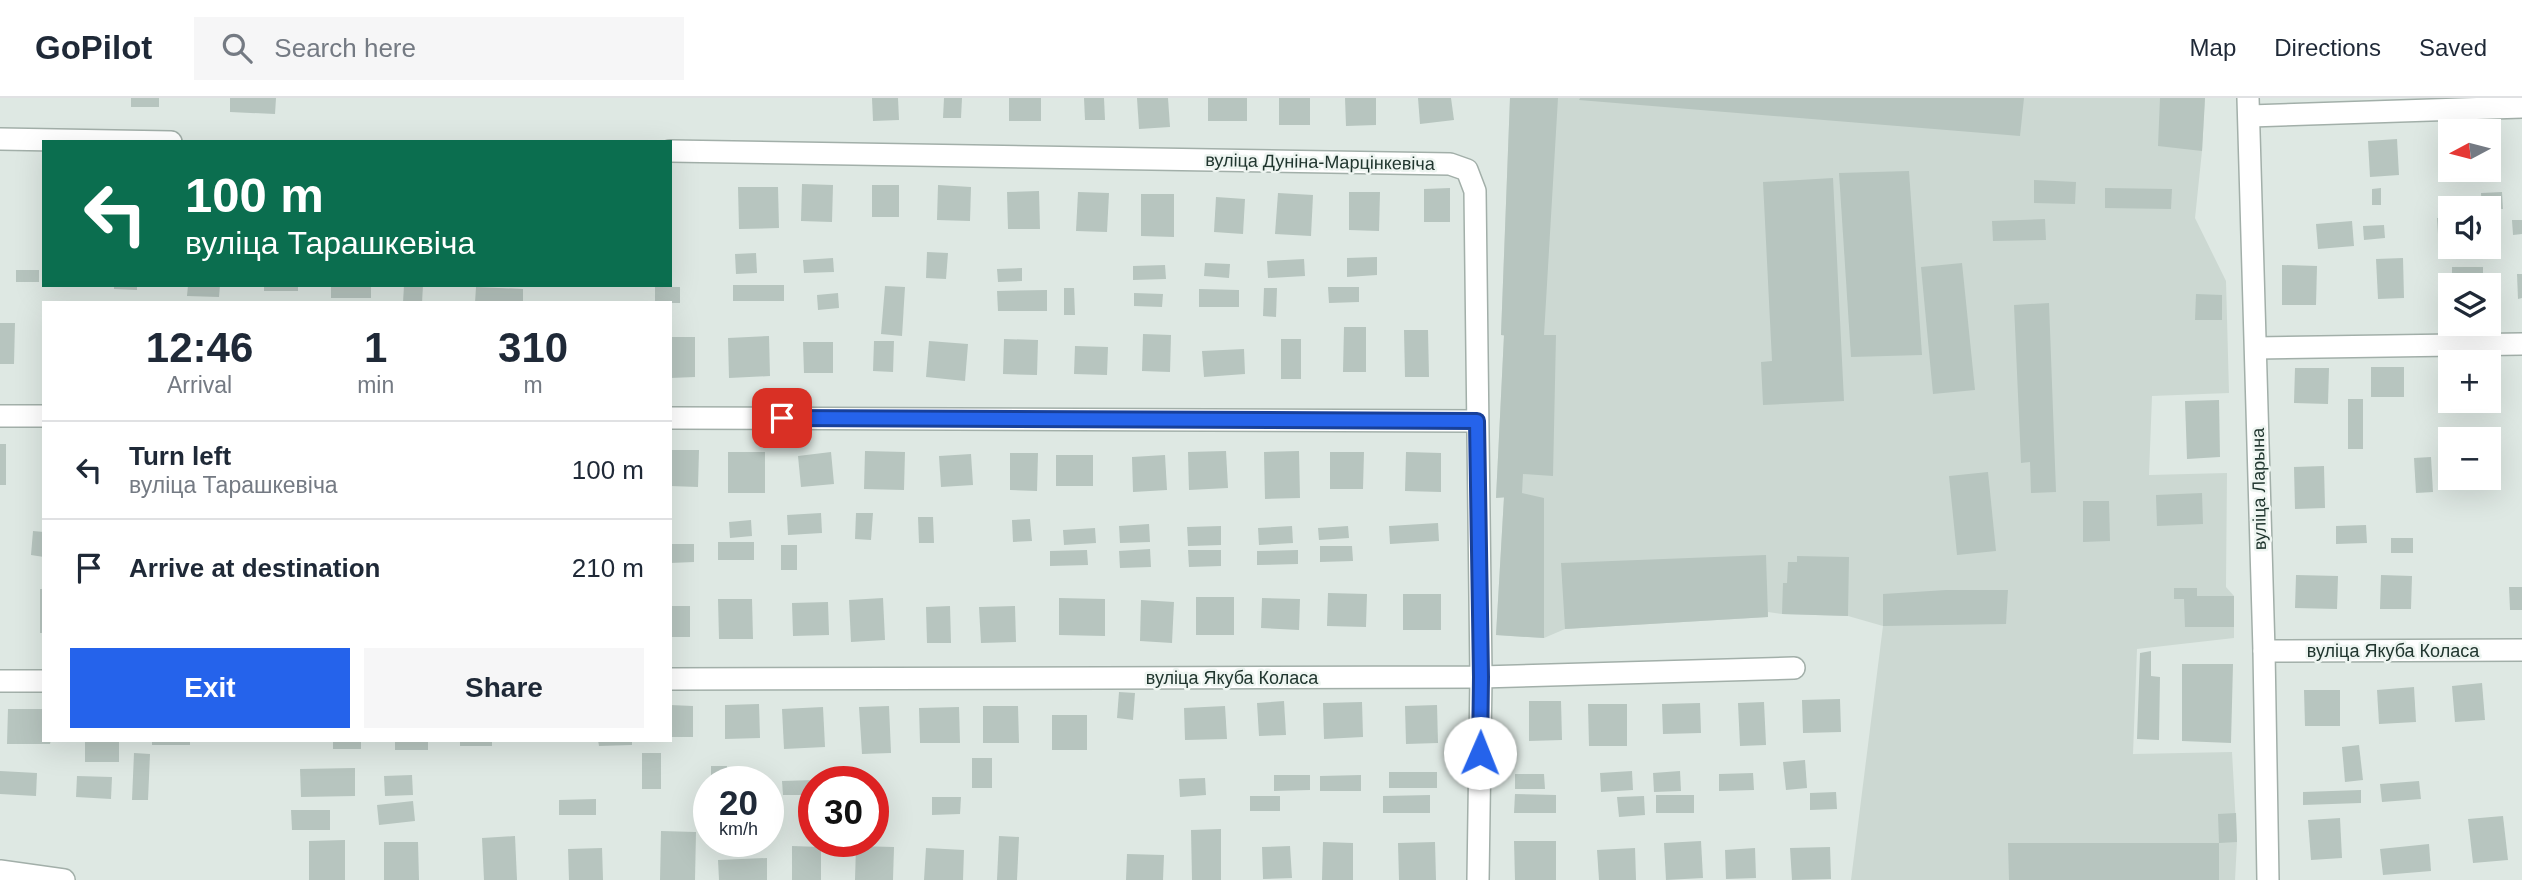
<!DOCTYPE html>
<meta charset="utf-8">
<style>
:root{--surface:#fff;--page:#f6f6f7;--text:#1f2937;--muted:#747a83;--line:#e0e1e3;--accent:#2563eb}
body{margin:0;font-family:Arial,sans-serif;background:var(--page);color:var(--text);height:100vh;display:flex;flex-direction:column;font-size:26px;white-space:nowrap}
*{box-sizing:border-box;margin:0}
p{font-size:23px;color:var(--muted)}
.icon{flex:none;width:38px;height:38px;fill:none;stroke:currentColor;stroke-width:2;stroke-linecap:round;stroke-linejoin:round}
.map{position:relative;flex:1;overflow:hidden}
.side{position:absolute;left:42px;top:203px;width:630px;height:441px;display:flex;flex-direction:column;background:var(--surface);border-radius:0px;box-shadow:0 7px 28px #0002}
.side>*{flex:none}
.banner{position:absolute;left:42px;top:42px;width:630px;height:147px;border-radius:0px;box-shadow:0 7px 28px #0002;background:#0b6e4f;color:#fff;overflow:hidden}
.needle{width:46px;rotate:263deg}
.controls{position:absolute;left:2438px;top:21px;display:grid;gap:14px}
.controls a{display:grid;place-items:center;width:63px;height:63px;border-radius:0px;background:var(--surface);box-shadow:0 7px 28px #0002;font-size:35px}
.speed{position:absolute;left:693px;top:668px;display:flex;gap:14px;font-size:35px;font-weight:700;text-align:center}
.speed>*{display:grid;place-content:center;width:91px;height:91px;border-radius:50%;background:var(--surface);box-shadow:0 7px 28px #0002;line-height:1}
.speed small{font-size:18px;font-weight:400}
.speed .limit{border:10px solid #d22;background:#fff;color:#111}
.pin{position:absolute;display:grid;place-items:center;width:60px;height:60px;color:#fff;margin:-30px;border-radius:14px;box-shadow:0 4px 10px #0006}
.me{position:absolute;width:77px;margin:-38px;rotate:1deg;stroke-linejoin:round;filter:drop-shadow(0 0 5px #0008)}
.turn{display:flex;align-items:center;gap:24px;height:147px;padding:0 28px;font-size:32px}
.turn .icon{width:91px;height:91px;stroke-width:2.5}
.turn b{display:block;font-size:49px;line-height:60px}
.eta{display:flex;justify-content:space-evenly;align-items:center;height:119px;text-align:center}
.eta b{font-size:42px;font-weight:700;line-height:49px}
.action{display:flex;gap:14px;margin-top:auto;padding:14px 28px}
.action a{flex:1;height:80px;border-radius:0px;background:var(--accent);color:#fff;font-size:28px;font-weight:700;line-height:80px;text-align:center}
.action a+a{background:var(--page);color:var(--text)}
ul{padding:0;list-style:none}
li{display:flex;align-items:center;gap:21px;height:98px;padding:0 28px;border-top:2px solid var(--line)}
li div{flex:1}
li b{display:block;font-size:26px}
li em{font-style:normal}
header{display:flex;align-items:center;gap:42px;box-sizing:border-box;height:98px;padding:0 35px;background:var(--surface);border-bottom:2px solid var(--line)}
header strong{font-size:33px}
nav{display:flex;gap:38px;margin-inline-start:auto;font-size:24px}
.search{width:490px;height:63px;background:var(--page);display:flex;align-items:center;gap:18px;box-sizing:border-box;padding:0 24px;border-radius:0px;color:var(--muted);font-size:26px}
.map>svg:first-child{display:block}
.built{fill:#ccd8d2}
.building{fill:#b7c5bf}
.lines{fill:none;stroke-linecap:round;stroke-linejoin:round}
.minor-casing{stroke:#a2afa9;stroke-width:24}
.tertiary-casing{stroke:#a2afa9;stroke-width:24}
.minor{stroke:#fff;stroke-width:21}
.tertiary{stroke:#fff;stroke-width:21}
.route-casing{stroke:#184099;stroke-width:18}
.route{stroke:#2563eb;stroke-width:12}
.labels{text-anchor:middle;stroke-width:5;stroke-linejoin:round;paint-order:stroke}
.street-label{font-size:18px;fill:#21362f;stroke:#eef5f1}
</style>
<header>
<strong>GoPilot</strong>
<div class="search"><svg class="icon" aria-label="search" viewBox="0 0 24 24"><circle cx="10" cy="10" r="6"/><path d="M15 15l6 6"/></svg>Search here</div>
<nav><a>Map</a><a>Directions</a><a>Saved</a></nav>
</header>
<div class="map">
<svg width="2522" height="782" viewBox="0 0 2522 782">
<rect width="100%" height="100%" fill="#dee8e3"/>
<!-- built -->
<path class="built" d="M1510,0H2205L2202,53L2195,120L2226,183L2229,295L2152,298L2149,377L2227,375L2226,489L2234,498V540L2137,551L2133,656L2232,654L2237,744L2235,782H1851L1883,528L1848,518L1782,516L1768,514V519L1565,531L1544,540L1496,537L1504,400H1496L1504,238L1501,237Z"/>
<!-- building -->
<g class="building">
<rect x="131" y="0" width="28" height="9"/>
<path d="M230,0H276L275,16L230,14Z"/>
<path d="M872,0H898L899,22L873,23Z"/>
<path d="M944,0H962L961,20H943Z"/>
<rect x="1009" y="0" width="32" height="23"/>
<path d="M1084,0H1104L1105,22H1085Z"/>
<path d="M1137,0H1168L1170,29L1139,31Z"/>
<rect x="1208" y="0" width="39" height="23"/>
<rect x="1279" y="0" width="31" height="27"/>
<path d="M1345,0H1376V27L1346,28Z"/>
<path d="M1418,0H1451L1454,22L1420,26Z"/>
<path d="M1510,0H1558L1544,237H1556L1553,378L1523,376L1522,395L1544,400V540L1496,537L1504,399L1496,400L1504,237H1501Z"/>
<path d="M1580,0H2024L2020,38L1579,2Z"/>
<path d="M2160,0H2205L2202,53L2158,48Z"/>
<path d="M2397,41L2399,77L2370,79L2368,43Z"/>
<path d="M2446,43H2450V72H2486L2487,75L2448,76Z"/>
<path d="M1909,73L1922,257L1851,259L1839,75Z"/>
<path d="M1833,80L1844,303L1763,307L1761,264L1772,263L1763,84Z"/>
<path d="M2034,82L2076,84L2075,106L2034,105Z"/>
<path d="M802,86L833,87L832,124L801,123Z"/>
<rect x="872" y="87" width="27" height="32"/>
<path d="M938,87L971,89L970,123L937,122Z"/>
<path d="M738,89H778L779,130L739,131Z"/>
<path d="M1450,90V124H1424V91Z"/>
<path d="M2105,90L2172,91L2171,111L2105,110Z"/>
<path d="M2381,90V107H2372V91Z"/>
<path d="M1039,93L1040,131H1008L1007,94Z"/>
<path d="M1078,94L1109,95L1107,134L1076,133Z"/>
<path d="M1349,94H1380L1379,133L1349,132Z"/>
<path d="M2502,94L2503,111L2482,110L2481,95Z"/>
<path d="M1278,95L1313,97L1311,138L1275,136Z"/>
<path d="M1141,96H1174V139L1141,138Z"/>
<path d="M1216,99L1245,101L1243,136L1214,134Z"/>
<path d="M2437,120H2450V136H2438Z"/>
<path d="M2045,121L2046,142L1993,143L1992,123Z"/>
<path d="M2512,122H2522V136L2513,137Z"/>
<path d="M2352,123L2354,148L2318,151L2316,126Z"/>
<path d="M2384,127L2385,140L2364,142L2363,128Z"/>
<path d="M927,154L948,155L946,181L926,180Z"/>
<path d="M756,155L757,175L736,176L735,156Z"/>
<path d="M1377,159V177L1347,179V160Z"/>
<path d="M833,160L834,174L804,175L803,162Z"/>
<path d="M2403,160L2404,200L2378,201L2376,161Z"/>
<path d="M1304,161L1305,178L1268,180L1267,163Z"/>
<path d="M1205,165L1230,166L1229,180L1204,178Z"/>
<path d="M1962,165L1975,292L1933,296L1921,169Z"/>
<path d="M1165,167L1166,181L1133,182V168Z"/>
<path d="M2282,167L2317,168L2316,207H2282Z"/>
<rect x="2452" y="169" width="31" height="18"/>
<path d="M1022,170V183L998,184L997,171Z"/>
<rect x="16" y="172" width="23" height="12"/>
<path d="M2517,176H2522V200L2518,201Z"/>
<path d="M114,187H137V192L114,191Z"/>
<path d="M188,187H220L219,199L187,198Z"/>
<rect x="264" y="187" width="34" height="6"/>
<rect x="331" y="187" width="40" height="13"/>
<path d="M404,187H423L422,205H403Z"/>
<rect x="733" y="187" width="51" height="16"/>
<path d="M885,188L905,189L902,238L881,236Z"/>
<path d="M476,189L523,191V205H475Z"/>
<rect x="655" y="189" width="25" height="16"/>
<path d="M1328,189H1359V204L1329,205Z"/>
<path d="M1064,190H1074L1075,217H1064Z"/>
<path d="M1264,190H1277L1276,219L1263,218Z"/>
<path d="M1199,191L1239,192V209H1199Z"/>
<path d="M1047,192V213H998L997,193Z"/>
<path d="M838,195L839,210L818,212L817,197Z"/>
<path d="M1134,195L1163,196L1162,209L1134,208Z"/>
<path d="M2196,196L2222,197V222H2195Z"/>
<path d="M2049,205L2056,394L2031,395L2030,364L2021,365L2014,207Z"/>
<path d="M0,225H15L14,266H0Z"/>
<path d="M1344,229H1366V274H1343Z"/>
<path d="M1404,232H1428L1429,279H1405Z"/>
<path d="M1143,236L1171,237L1170,274L1142,273Z"/>
<path d="M769,238L770,278L729,280L728,240Z"/>
<path d="M670,239H695V279L670,280Z"/>
<path d="M1004,241L1038,242L1037,277L1003,276Z"/>
<rect x="1281" y="241" width="20" height="40"/>
<path d="M874,243H894L893,274L873,273Z"/>
<path d="M929,243L968,246L965,283L926,279Z"/>
<path d="M803,244H833V275H804Z"/>
<path d="M1075,248L1108,249L1107,277L1074,276Z"/>
<path d="M1244,251L1245,276L1204,279L1202,253Z"/>
<rect x="2371" y="269" width="33" height="30"/>
<rect x="2443" y="269" width="7" height="33"/>
<path d="M2295,270H2329L2328,306L2294,305Z"/>
<rect x="2348" y="301" width="15" height="50"/>
<path d="M2219,302L2220,359L2187,361L2185,303Z"/>
<path d="M2498,330L2500,354L2488,355V341H2470L2469,332Z"/>
<rect x="0" y="346" width="6" height="41"/>
<path d="M670,352H699L698,389L670,388Z"/>
<path d="M865,353L905,354L904,392L864,391Z"/>
<path d="M1226,353L1228,390L1189,392L1188,354Z"/>
<path d="M1299,353L1300,400L1265,401L1264,354Z"/>
<rect x="728" y="354" width="37" height="41"/>
<path d="M831,354L834,386L801,389L798,358Z"/>
<path d="M1330,354H1364L1363,391H1330Z"/>
<path d="M1406,354L1441,355V394L1405,393Z"/>
<path d="M1010,355H1038L1037,393L1010,392Z"/>
<path d="M971,356L973,387L941,389L939,358Z"/>
<rect x="1056" y="357" width="37" height="31"/>
<path d="M1165,357L1167,392L1133,394L1132,359Z"/>
<path d="M2431,359L2433,394L2416,395L2414,360Z"/>
<path d="M2324,368L2325,410L2295,411L2294,369Z"/>
<path d="M1988,374L1996,453L1957,457L1949,378Z"/>
<path d="M2202,395L2203,426L2157,428L2156,397Z"/>
<path d="M2083,403H2109L2110,443L2083,444Z"/>
<path d="M821,415L822,435L788,437L787,417Z"/>
<path d="M856,415H873L871,442L855,441Z"/>
<path d="M918,419H933L934,445H919Z"/>
<path d="M1030,421L1032,443L1013,444L1012,422Z"/>
<path d="M751,422L752,438L730,440L729,424Z"/>
<path d="M1438,425L1439,443L1390,446L1389,428Z"/>
<path d="M1149,426L1150,444L1120,445L1119,428Z"/>
<path d="M2366,427L2367,445L2336,446V428Z"/>
<path d="M1221,428V447L1188,448L1187,429Z"/>
<path d="M1292,428L1293,445L1259,447L1258,430Z"/>
<path d="M1348,428L1349,440L1319,442L1318,430Z"/>
<path d="M1095,430L1096,445L1064,447L1063,432Z"/>
<path d="M33,433L44,434V459L31,457Z"/>
<rect x="2391" y="440" width="22" height="15"/>
<rect x="718" y="444" width="36" height="18"/>
<path d="M670,446H694V464L670,465Z"/>
<rect x="781" y="447" width="16" height="25"/>
<path d="M1320,448H1352L1353,463L1320,464Z"/>
<path d="M1150,451L1151,469L1120,470L1119,453Z"/>
<path d="M1087,452L1088,467L1050,468V453Z"/>
<path d="M1188,452H1221V468L1189,469Z"/>
<path d="M1298,452V466L1257,467V453Z"/>
<path d="M1766,457L1768,519L1565,531L1561,465Z"/>
<path d="M1797,458L1849,459L1848,518L1782,516L1783,485H1787L1788,464H1797Z"/>
<path d="M2296,477L2338,478L2337,511L2295,510Z"/>
<path d="M2381,477L2412,478L2411,511H2380Z"/>
<path d="M2509,489H2522V512H2510Z"/>
<path d="M2174,490H2197V498H2234V529H2185L2184,501H2174Z"/>
<rect x="40" y="491" width="4" height="44"/>
<path d="M1946,492H2008L2006,526L1883,528V496Z"/>
<path d="M1328,495L1367,496L1366,529L1327,528Z"/>
<rect x="1403" y="496" width="38" height="36"/>
<rect x="1196" y="499" width="38" height="38"/>
<path d="M883,500L885,542L851,544L849,502Z"/>
<path d="M1059,500L1105,501V538L1059,537Z"/>
<path d="M1262,500L1300,501L1299,532L1261,530Z"/>
<path d="M718,501H752L753,541H719Z"/>
<path d="M1141,502L1174,504L1172,545L1140,543Z"/>
<path d="M828,504L829,537L793,538L792,505Z"/>
<rect x="670" y="508" width="20" height="31"/>
<path d="M950,508L951,545H927L926,509Z"/>
<path d="M1015,508L1016,544L981,545L979,509Z"/>
<path d="M2151,553V578L2160,579L2159,642L2137,641L2140,555Z"/>
<path d="M2182,566H2233L2231,645L2182,643Z"/>
<path d="M2482,585L2485,622L2455,624L2452,588Z"/>
<path d="M2414,589L2416,624L2379,626L2377,592Z"/>
<path d="M2304,592H2340V628H2305Z"/>
<path d="M1119,594L1135,595L1133,622L1117,620Z"/>
<path d="M1840,601L1841,634L1803,635L1802,602Z"/>
<path d="M1284,603L1286,637L1259,638L1257,605Z"/>
<path d="M1529,603H1561L1562,642L1529,643Z"/>
<path d="M1362,604L1363,639L1324,641L1323,605Z"/>
<path d="M1764,604L1766,647L1740,648L1738,605Z"/>
<path d="M1700,605L1701,635L1663,636L1662,606Z"/>
<path d="M759,606L760,640L725,641V607Z"/>
<path d="M1588,606H1627V648H1589Z"/>
<path d="M670,607L693,608V639H670Z"/>
<path d="M1437,607L1438,645L1406,646L1405,608Z"/>
<path d="M889,608L891,655L862,656L859,609Z"/>
<path d="M983,608H1018L1019,645H983Z"/>
<path d="M1225,608L1227,641L1185,642L1184,610Z"/>
<path d="M823,609L825,649L784,651L782,611Z"/>
<path d="M959,609L960,645H920L919,610Z"/>
<path d="M8,611H44V642H51L50,646H7Z"/>
<rect x="1052" y="617" width="35" height="35"/>
<rect x="85" y="642" width="34" height="22"/>
<rect x="152" y="642" width="38" height="5"/>
<rect x="333" y="642" width="28" height="9"/>
<rect x="395" y="642" width="33" height="10"/>
<rect x="460" y="642" width="32" height="6"/>
<path d="M598,642H632V647L599,648Z"/>
<path d="M2359,647L2363,682L2345,684L2342,649Z"/>
<path d="M134,655L150,656L148,702H132Z"/>
<rect x="642" y="655" width="19" height="36"/>
<rect x="972" y="660" width="20" height="30"/>
<path d="M1805,662L1807,690L1786,692L1783,664Z"/>
<rect x="711" y="668" width="16" height="16"/>
<path d="M355,670V698L301,699L300,671Z"/>
<path d="M0,673L37,675L36,698L0,696Z"/>
<path d="M1632,673L1633,692L1601,694L1600,675Z"/>
<path d="M1680,673L1681,693L1654,694L1653,675Z"/>
<rect x="1389" y="674" width="48" height="16"/>
<path d="M1753,675L1754,692L1719,693V676Z"/>
<path d="M1515,676H1544L1545,691H1515Z"/>
<path d="M412,677L413,697L385,698L384,678Z"/>
<path d="M1274,677H1310V692L1274,693Z"/>
<path d="M1361,677V693H1320V678Z"/>
<path d="M77,678L112,679L111,701L76,699Z"/>
<path d="M1205,680L1206,697L1180,699L1179,681Z"/>
<path d="M814,682V697H783L782,683Z"/>
<path d="M2419,683L2421,701L2382,704L2380,686Z"/>
<path d="M2361,692V705L2303,707V694Z"/>
<path d="M1836,694L1837,711L1810,712V695Z"/>
<path d="M1515,696L1556,697V715H1514Z"/>
<path d="M1430,697V715H1383V698Z"/>
<rect x="1656" y="697" width="38" height="18"/>
<rect x="1250" y="698" width="30" height="15"/>
<path d="M1644,698L1645,717L1619,719L1617,699Z"/>
<path d="M932,699H961L960,716L932,717Z"/>
<path d="M596,701V717H559V702Z"/>
<path d="M413,703L415,723L379,727L377,707Z"/>
<path d="M291,712H330V732H292Z"/>
<path d="M2236,715L2237,744L2219,745L2218,716Z"/>
<path d="M2503,718L2508,762L2473,765L2468,721Z"/>
<path d="M2340,720L2342,760L2311,762L2308,722Z"/>
<path d="M1221,731V782H1192L1191,732Z"/>
<path d="M661,733L696,734L695,782H660Z"/>
<path d="M515,738L517,782H484L482,740Z"/>
<path d="M999,738L1019,739L1017,782H997Z"/>
<path d="M345,742V782H309V743Z"/>
<path d="M1514,743H1556V782H1515Z"/>
<path d="M1701,743L1703,780L1666,782L1664,745Z"/>
<path d="M384,744H418L419,782H384Z"/>
<path d="M1323,744L1353,745V782H1322Z"/>
<path d="M1435,744L1436,782H1399L1398,745Z"/>
<path d="M2008,745H2219V782H2009Z"/>
<path d="M2429,746L2431,773L2383,777L2380,751Z"/>
<path d="M792,748L821,749V782H792Z"/>
<path d="M856,748L894,749L893,782H855Z"/>
<path d="M1290,748L1292,780L1263,781L1262,749Z"/>
<path d="M1830,749L1831,781L1792,782L1790,750Z"/>
<path d="M602,750L603,782H569L568,751Z"/>
<path d="M926,750L964,752L963,782H924Z"/>
<path d="M1635,750L1636,782H1599L1597,752Z"/>
<path d="M1755,750L1756,780L1726,781L1725,752Z"/>
<path d="M1127,756L1164,757L1163,782H1126Z"/>
<path d="M767,760V782H719L718,762Z"/>
</g>
<g class="lines">
<defs>
<g id="minor">
<path d="M2248,0L2264,553"/>
<path d="M2250,18L2522,9"/>
<path d="M0,41L171,44"/>
<path d="M670,53L1450,66L1467,72L1475,93L1481,579L1478,782"/>
<path d="M2256,250L2522,246"/>
<path d="M0,318H44"/>
<path d="M670,320L1477,323"/>
<path d="M670,581L1481,579L1794,570"/>
<path d="M0,583H44"/>
<path d="M0,773L64,782"/>
</g>
<path id="tertiary" d="M2268,782L2264,553L2522,552"/>
</defs>
<!-- minor casing -->
<use href="#minor" class="minor-casing"/>
<!-- tertiary casing -->
<use href="#tertiary" class="tertiary-casing"/>
<!-- minor -->
<use href="#minor" class="minor"/>
<!-- tertiary -->
<use href="#tertiary" class="tertiary"/>
</g>
<g class="lines">
<defs>
<path id="route" d="M782,320L1477,323L1481,579L1480,655"/>
</defs>
<!-- route casing -->
<use href="#route" class="route-casing"/>
<!-- route -->
<use href="#route" class="route"/>
</g>
<g class="labels">
<!-- street labels -->
<g class="street-label">
<text transform="translate(1320 64) rotate(1)" y="6">вуліца Дуніна-Марцінкевіча</text>
<text transform="translate(2259 391) rotate(-91)" y="6">вуліца Ларына</text>
<text x="2393" y="559">вуліца Якуба Коласа</text>
<text x="1232" y="586">вуліца Якуба Коласа</text>
</g>
</g>
</svg>
<div class="controls">
<a><svg class="needle" viewBox="-14 -14 28 28"><path d="M0-13l5 13h-10z" fill="#e53935"/><path d="M0 13l5-13h-10z" fill="#747a83"/></svg></a>
<a><svg class="icon" aria-label="sound" viewBox="0 0 24 24"><path d="M4 9h4l5-4v14l-5-4H4zM17 9q2 3 0 6"/></svg></a>
<a><svg class="icon" aria-label="layers" viewBox="0 0 24 24"><path d="M12 4l9 5-9 5-9-5zM3 14l9 5 9-5"/></svg></a>
<a>+</a>
<a>−</a>
</div>
<div class="speed"><div>20<small>km/h</small></div><div class="limit">30</div></div>
<div class="pin" style="left:782px;top:320px;background:#d93025"><svg class="icon" aria-label="arrive" viewBox="0 0 24 24"><path d="M6 21V4h12l-3 4 3 4H6"/></svg></div>
<svg class="me" style="left:1480px;top:655px" viewBox="-20 -20 40 40"><circle r="19" fill="#fff"/><path d="M0-13L10 11 0 6-10 11z" fill="#2563eb"/></svg>
<div class="banner">
<div class="turn"><svg class="icon" aria-label="left" viewBox="0 0 24 24"><path d="M17 20v-9H6M10 6l-5 5 5 5"/></svg><div><b>100 m</b>вуліца Тарашкевіча</div></div>
</div>
<section class="side">
<div class="eta">
<div><b>12:46</b><p>Arrival</p></div>
<div><b>1</b><p>min</p></div>
<div><b>310</b><p>m</p></div>
</div>
<ul>
<li><svg class="icon" aria-label="left" viewBox="0 0 24 24"><path d="M17 20v-9H6M10 6l-5 5 5 5"/></svg><div><b>Turn left</b><p>вуліца Тарашкевіча</p></div><em>100 m</em></li>
<li><svg class="icon" aria-label="arrive" viewBox="0 0 24 24"><path d="M6 21V4h12l-3 4 3 4H6"/></svg><div><b>Arrive at destination</b></div><em>210 m</em></li>
</ul>
<div class="action"><a>Exit</a><a>Share</a></div>
</section>
</div>
